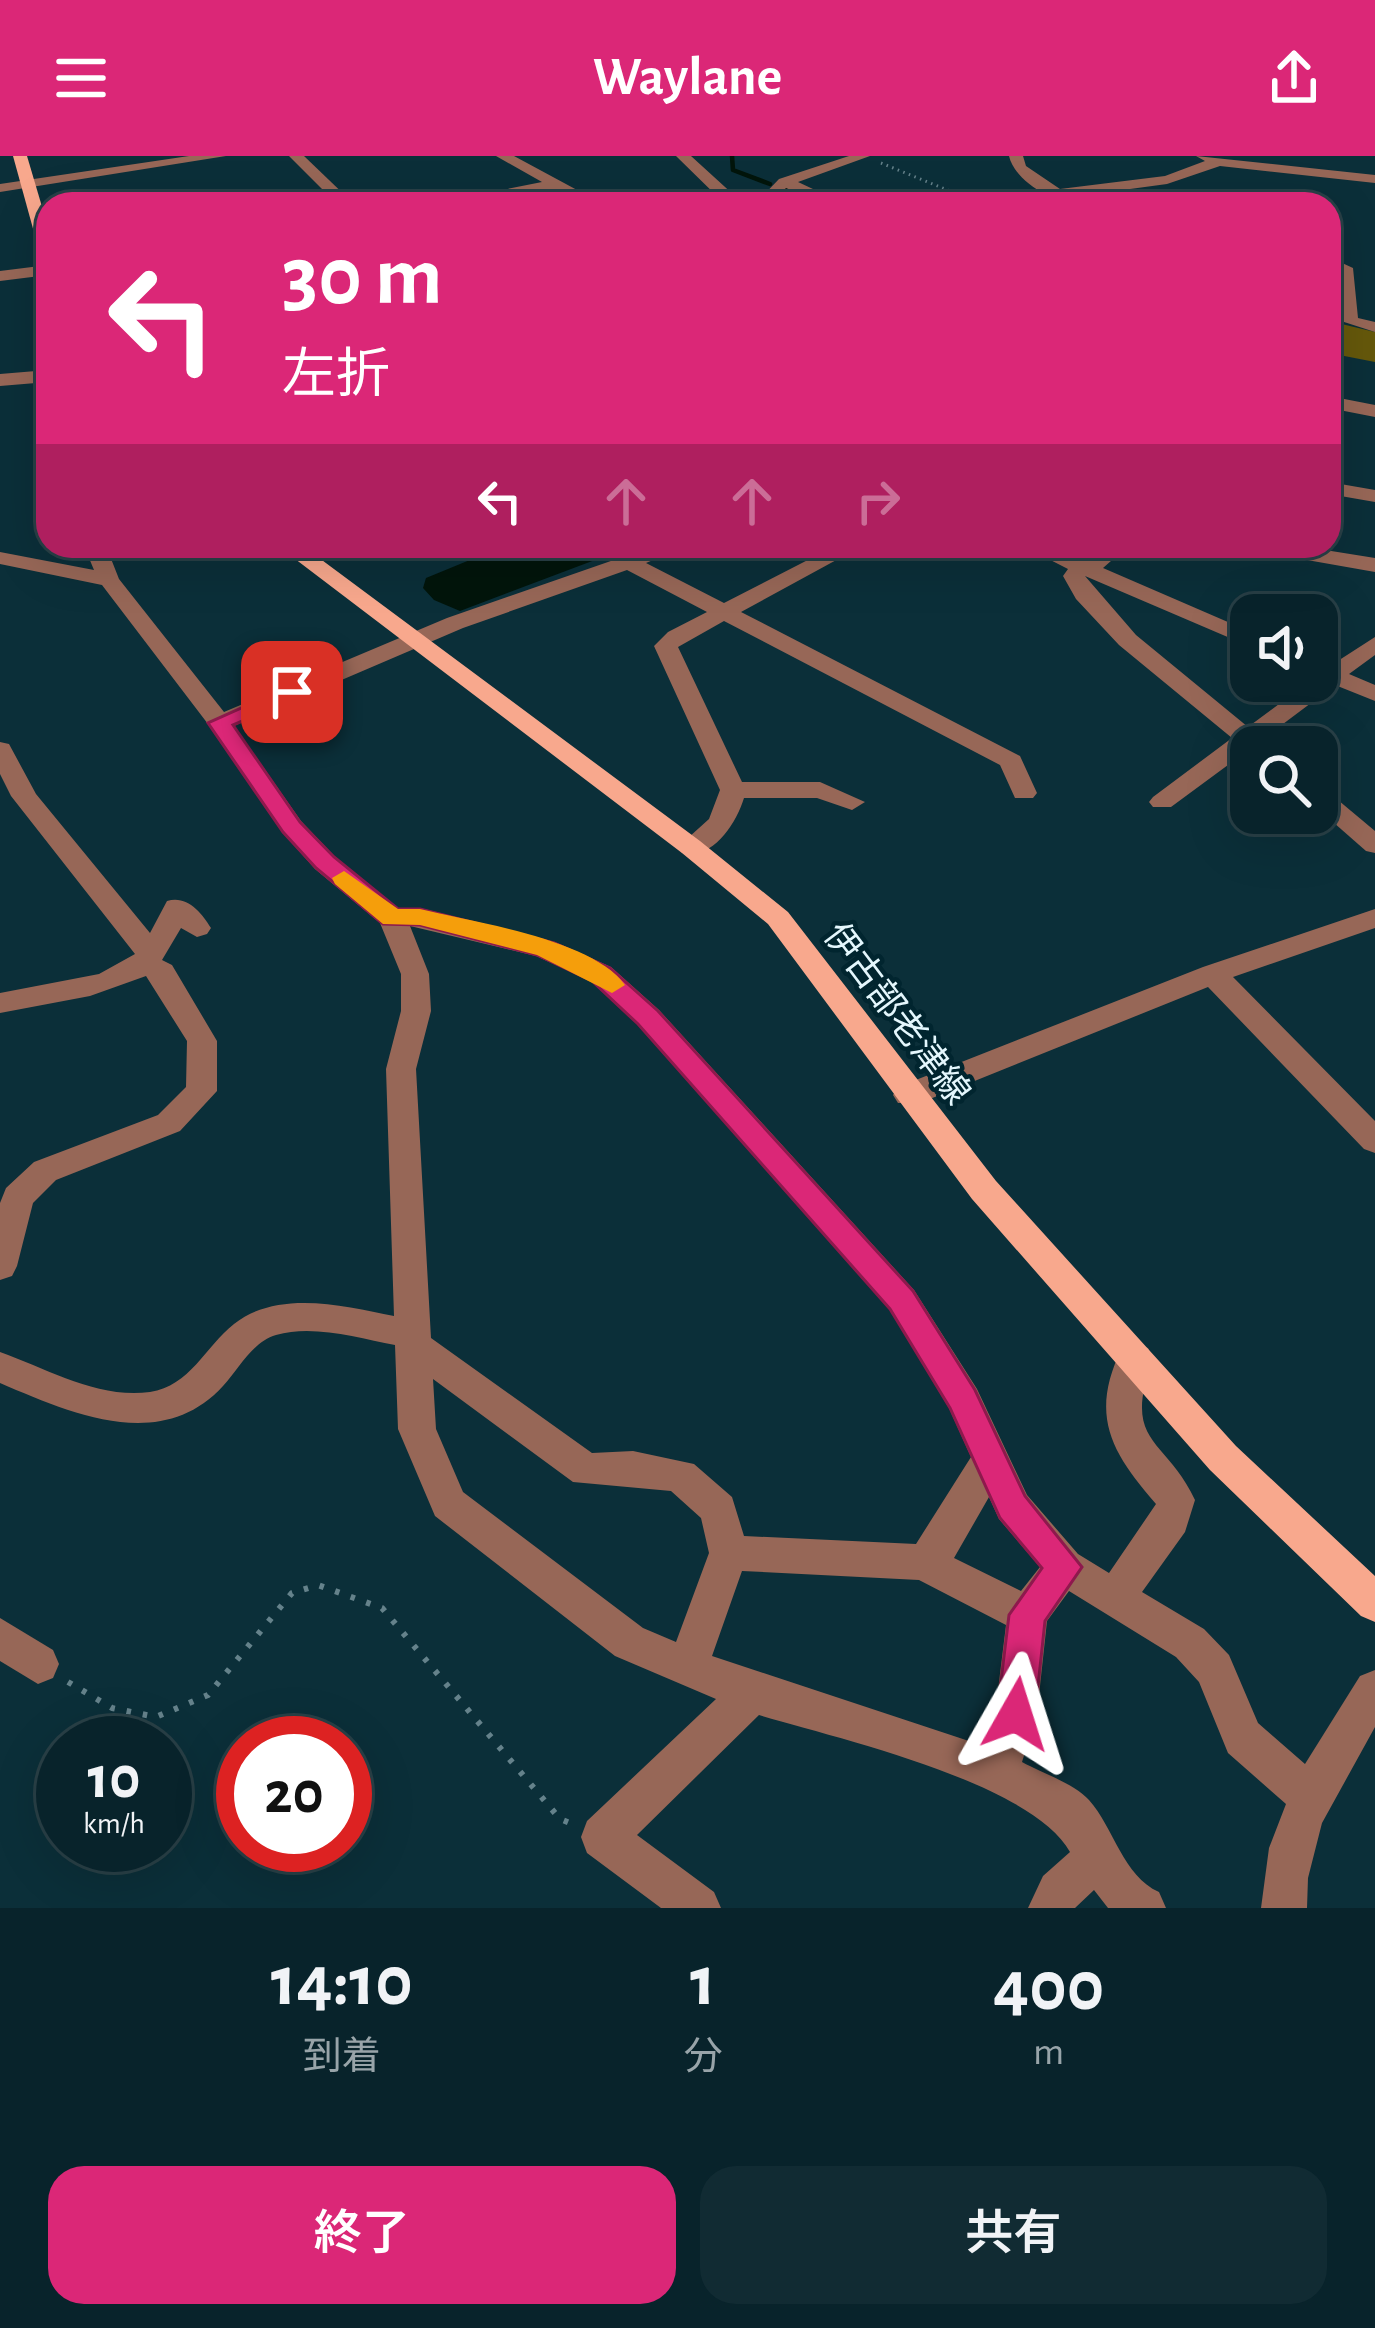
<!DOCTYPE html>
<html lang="ja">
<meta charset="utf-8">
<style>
:root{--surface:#08232b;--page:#112b33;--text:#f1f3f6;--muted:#98a4a9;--line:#294047;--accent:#db2777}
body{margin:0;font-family:"Alegreya Sans","Noto Sans JP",sans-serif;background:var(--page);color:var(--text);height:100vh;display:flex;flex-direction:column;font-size:45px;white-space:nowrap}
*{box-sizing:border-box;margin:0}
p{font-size:39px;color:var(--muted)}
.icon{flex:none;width:66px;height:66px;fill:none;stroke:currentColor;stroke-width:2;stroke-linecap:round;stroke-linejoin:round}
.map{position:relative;height:1752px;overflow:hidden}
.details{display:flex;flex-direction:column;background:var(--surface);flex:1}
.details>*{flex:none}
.guide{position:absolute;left:36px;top:36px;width:1305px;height:366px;border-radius:36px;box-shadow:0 12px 48px #0002,0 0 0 3px var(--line);background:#db2777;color:#fff;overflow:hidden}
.buttons{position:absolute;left:1230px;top:438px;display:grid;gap:24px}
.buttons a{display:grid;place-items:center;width:108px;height:108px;border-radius:24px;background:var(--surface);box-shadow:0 12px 48px #0002,0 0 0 3px var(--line);font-size:60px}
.speed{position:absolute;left:36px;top:1560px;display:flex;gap:24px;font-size:60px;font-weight:700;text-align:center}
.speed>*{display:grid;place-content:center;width:156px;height:156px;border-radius:50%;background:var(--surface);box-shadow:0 12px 48px #0002,0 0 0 3px var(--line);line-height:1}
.speed small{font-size:30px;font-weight:400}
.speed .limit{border:18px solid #d22;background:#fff;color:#111}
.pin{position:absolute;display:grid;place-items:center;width:102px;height:102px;color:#fff;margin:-51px;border-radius:24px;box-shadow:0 6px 18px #0006}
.me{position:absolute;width:132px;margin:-66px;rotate:6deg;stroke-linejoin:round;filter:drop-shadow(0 0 9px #0008)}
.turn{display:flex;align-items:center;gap:42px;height:252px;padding:0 48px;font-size:54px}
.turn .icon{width:156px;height:156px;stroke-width:2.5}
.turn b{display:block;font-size:84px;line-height:102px}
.lanes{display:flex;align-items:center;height:114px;padding:0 48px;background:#0003;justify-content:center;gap:60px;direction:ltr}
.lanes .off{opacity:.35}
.eta{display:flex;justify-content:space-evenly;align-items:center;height:204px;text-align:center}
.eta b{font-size:72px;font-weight:600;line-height:84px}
.action{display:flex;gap:24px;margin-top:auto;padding:24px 48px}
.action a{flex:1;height:138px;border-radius:36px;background:var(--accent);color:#fff;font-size:48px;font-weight:600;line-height:138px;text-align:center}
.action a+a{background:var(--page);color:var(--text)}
header{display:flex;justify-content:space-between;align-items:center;height:156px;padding:0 48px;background:var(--accent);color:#fff;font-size:54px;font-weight:600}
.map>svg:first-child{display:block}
.forest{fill:#65580b}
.water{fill:#02150b}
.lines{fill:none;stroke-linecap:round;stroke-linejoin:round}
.stream{stroke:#02150b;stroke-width:4.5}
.path-far1{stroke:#65828b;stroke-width:3;stroke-dasharray:1.5 4.5;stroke-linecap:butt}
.path{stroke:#65828b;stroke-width:6;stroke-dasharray:4.5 12;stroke-linecap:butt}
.minor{fill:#976757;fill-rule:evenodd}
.major{fill:#f8a88d;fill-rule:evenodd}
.route{fill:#db2777;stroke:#8e194d;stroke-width:3}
.slow{fill:#f59e0b}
.labels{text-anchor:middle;stroke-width:9;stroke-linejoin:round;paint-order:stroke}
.street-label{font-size:36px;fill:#e4f7fd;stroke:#01252f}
</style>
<header><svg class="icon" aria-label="menu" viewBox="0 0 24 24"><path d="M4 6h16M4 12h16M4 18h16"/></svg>Waylane<svg class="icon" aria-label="share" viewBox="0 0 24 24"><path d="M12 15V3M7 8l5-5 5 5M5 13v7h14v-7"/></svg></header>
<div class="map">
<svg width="1375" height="1752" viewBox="0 0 1375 1752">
<rect width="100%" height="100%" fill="#0b2f39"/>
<!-- forest -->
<path class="forest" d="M1329,165L1375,176V206L1329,197Z"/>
<!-- water -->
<path class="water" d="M504,390H632L460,455L434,444L423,432L426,422Z"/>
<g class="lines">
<!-- stream -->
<g class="stream">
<path d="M732,0L733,14L770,28"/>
<path d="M785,31L822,48"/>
</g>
<!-- path-far1 -->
<path class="path-far1" d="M881,7L982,48"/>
<!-- path -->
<path class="path" d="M68,1526L112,1552L156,1561L208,1539L292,1437L318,1429L382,1452L560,1663L570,1667"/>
<!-- minor -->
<g class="minor">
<path d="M189,0H226L0,36V28Z"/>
<path d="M289,0H304L354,48H337Z"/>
<path d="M496,0H514L603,48C581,48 566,33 548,34C509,37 473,48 433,48L542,26Z"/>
<path d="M676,0H691L736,41L754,48H725Z"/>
<path d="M849,0H870L798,26L845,48H824L786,32L771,48H755L779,23Z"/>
<path d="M1009,0H1023L1026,10L1060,33L1165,20L1205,5L1196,0L1375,19V27L1220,10L1167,28L1071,41L1080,48C1055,48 1015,26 1009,0Z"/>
<path d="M1329,101L1353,112L1358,162L1375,166V176L1341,165L1337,115L1329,112Z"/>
<path d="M48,109V119L0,125V115Z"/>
<path d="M48,214V226L0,230V218Z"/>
<path d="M1329,240L1375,249V261L1329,252Z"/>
<path d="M1329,326L1375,334V346L1329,338Z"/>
<path d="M84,390H106L119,423L224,556L447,462L654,390H686L646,407L724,447L835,390H862L741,456L1020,600L1037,637L1033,642H1015L1000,609L724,465L678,491L742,626H820L865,646L852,654L817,642H744C736,668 713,704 682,697L678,691L709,663L720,634L654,490L668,476L707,456L627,414L463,472L234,570L301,665L335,701L398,753L420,752L555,786L611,811L659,854L914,1134L977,1233L1027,1339L1078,1398L1109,1417L1156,1348C1111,1296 1089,1259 1122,1192L1135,1188L1148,1192L1153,1203C1121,1289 1166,1281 1195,1344L1185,1376L1142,1436L1204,1473L1229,1499L1258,1567L1305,1608L1360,1520L1375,1514V1571L1322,1667L1308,1722L1307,1752H1261L1269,1692L1286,1648L1228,1597L1199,1526L1176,1501L1069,1435L1047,1465L1037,1558L1022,1606C1042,1617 1075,1628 1089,1644C1114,1672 1123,1720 1159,1736L1166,1752H1108L1094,1734L1075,1752H1028L1043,1720L1070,1696C1031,1626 836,1582 759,1559L637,1679L714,1736L721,1752H661L587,1697L581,1681L587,1665L716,1543L615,1500L435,1360L398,1273L395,1189C358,1182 313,1168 276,1179C252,1186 239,1213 223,1230C161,1298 70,1257 0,1227V1196C48,1213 97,1243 150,1236C190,1230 205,1191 234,1168C278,1133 345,1150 394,1160L386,913L401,855V818L380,767L315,713L283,677L211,572L102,429L0,408V396L94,414ZM410,770L536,800L591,825L637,868L890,1154L949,1252L971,1301L916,1388L744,1380L732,1341L694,1308L633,1295L592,1297L431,1182L416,913L431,855L429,818ZM433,1223L573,1326L671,1335L701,1362L709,1397L676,1486L643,1472L463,1336L436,1273ZM989,1341L999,1363L1040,1411L1021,1435L954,1402ZM742,1415L919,1424L1006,1469L995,1558L984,1590L712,1500Z"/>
<path d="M1023,390H1052L1085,404L1104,390H1128L1103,412L1251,476V491L1085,420L1136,479L1248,571L1310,525H1317V506L1330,510L1375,481V499L1349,518L1375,529V545L1335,529L1263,583L1270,591H1251V597L1247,595L1171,651H1153L1149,646L1153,641L1232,582L1119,489L1076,443L1063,420L1068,413Z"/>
<path d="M1250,390H1300L1375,402V416L1261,396Z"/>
<path d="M0,586L9,588L36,638L150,777L167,745C187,739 201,756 211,772L207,778L197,781L181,772L162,804L172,809L217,885V935L180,975L56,1024L33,1047L17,1110L12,1120L0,1124V1047L6,1032L34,1006L158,959L186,931L187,885L146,820L90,840L0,857V837L99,818L135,798L11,640L0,618Z"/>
<path d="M1317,631L1326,634L1375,675V697L1366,695L1317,652Z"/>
<path d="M1375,753V772L1233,821L1375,965V997L1364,993L1208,831L920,947H898L893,939L898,931L1203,811Z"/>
<path d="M0,1462L53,1494L59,1508L53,1522L38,1528L0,1505Z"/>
</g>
<!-- major -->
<g class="major">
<path d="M13,0H27L48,71V103L40,98Z"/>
<path d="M278,390H303L700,685L788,756L996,1025L1236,1290L1375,1420V1466L1361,1460L1210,1314L972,1043L768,768L682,697Z"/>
</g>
</g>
<!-- route -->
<path class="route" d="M292,529L300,531V540L233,569L300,666L334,701L398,753H420L554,787L610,812L658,855L913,1135L975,1234L1025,1340L1082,1411L1045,1465L1035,1558L1029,1571L1016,1576L1002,1571L997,1558L1009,1459L1042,1412L1000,1362L950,1252L890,1153L638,868L592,825L537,799L420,769L383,768L316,712L283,676L208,567Z"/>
<!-- slow -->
<path class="slow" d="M344,715L398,753H420C473,766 593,783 625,829L612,837L537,799L420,769L383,768L335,728L332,722Z"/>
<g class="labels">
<!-- street labels -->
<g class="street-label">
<text transform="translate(898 857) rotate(53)" y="13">伊古部老津線</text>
</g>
</g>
</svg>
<div class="buttons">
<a><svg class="icon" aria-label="sound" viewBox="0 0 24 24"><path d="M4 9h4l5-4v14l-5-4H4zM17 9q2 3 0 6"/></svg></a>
<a><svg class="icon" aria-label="search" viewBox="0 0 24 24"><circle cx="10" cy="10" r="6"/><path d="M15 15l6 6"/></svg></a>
</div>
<div class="speed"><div>10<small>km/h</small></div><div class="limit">20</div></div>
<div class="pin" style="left:292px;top:536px;background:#d93025"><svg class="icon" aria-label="arrive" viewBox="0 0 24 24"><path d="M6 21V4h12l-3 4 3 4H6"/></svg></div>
<svg class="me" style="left:1016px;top:1558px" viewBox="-20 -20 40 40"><path d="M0-17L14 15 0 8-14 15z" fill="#db2777" stroke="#fff" stroke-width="4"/></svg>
<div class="guide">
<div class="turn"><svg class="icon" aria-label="left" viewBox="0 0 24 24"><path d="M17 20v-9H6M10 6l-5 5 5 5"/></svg><div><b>30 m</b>左折</div></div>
<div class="lanes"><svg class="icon" aria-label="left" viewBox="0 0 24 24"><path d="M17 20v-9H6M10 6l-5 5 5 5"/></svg><svg class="icon off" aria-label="ahead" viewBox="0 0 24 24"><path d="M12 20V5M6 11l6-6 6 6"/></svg><svg class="icon off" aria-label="ahead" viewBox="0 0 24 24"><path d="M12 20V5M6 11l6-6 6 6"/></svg><svg class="icon off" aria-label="right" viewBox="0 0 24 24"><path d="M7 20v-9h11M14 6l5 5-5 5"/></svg></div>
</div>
</div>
<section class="details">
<div class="eta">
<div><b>14:10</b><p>到着</p></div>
<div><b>1</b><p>分</p></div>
<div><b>400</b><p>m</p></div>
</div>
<div class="action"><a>終了</a><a>共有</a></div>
</section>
